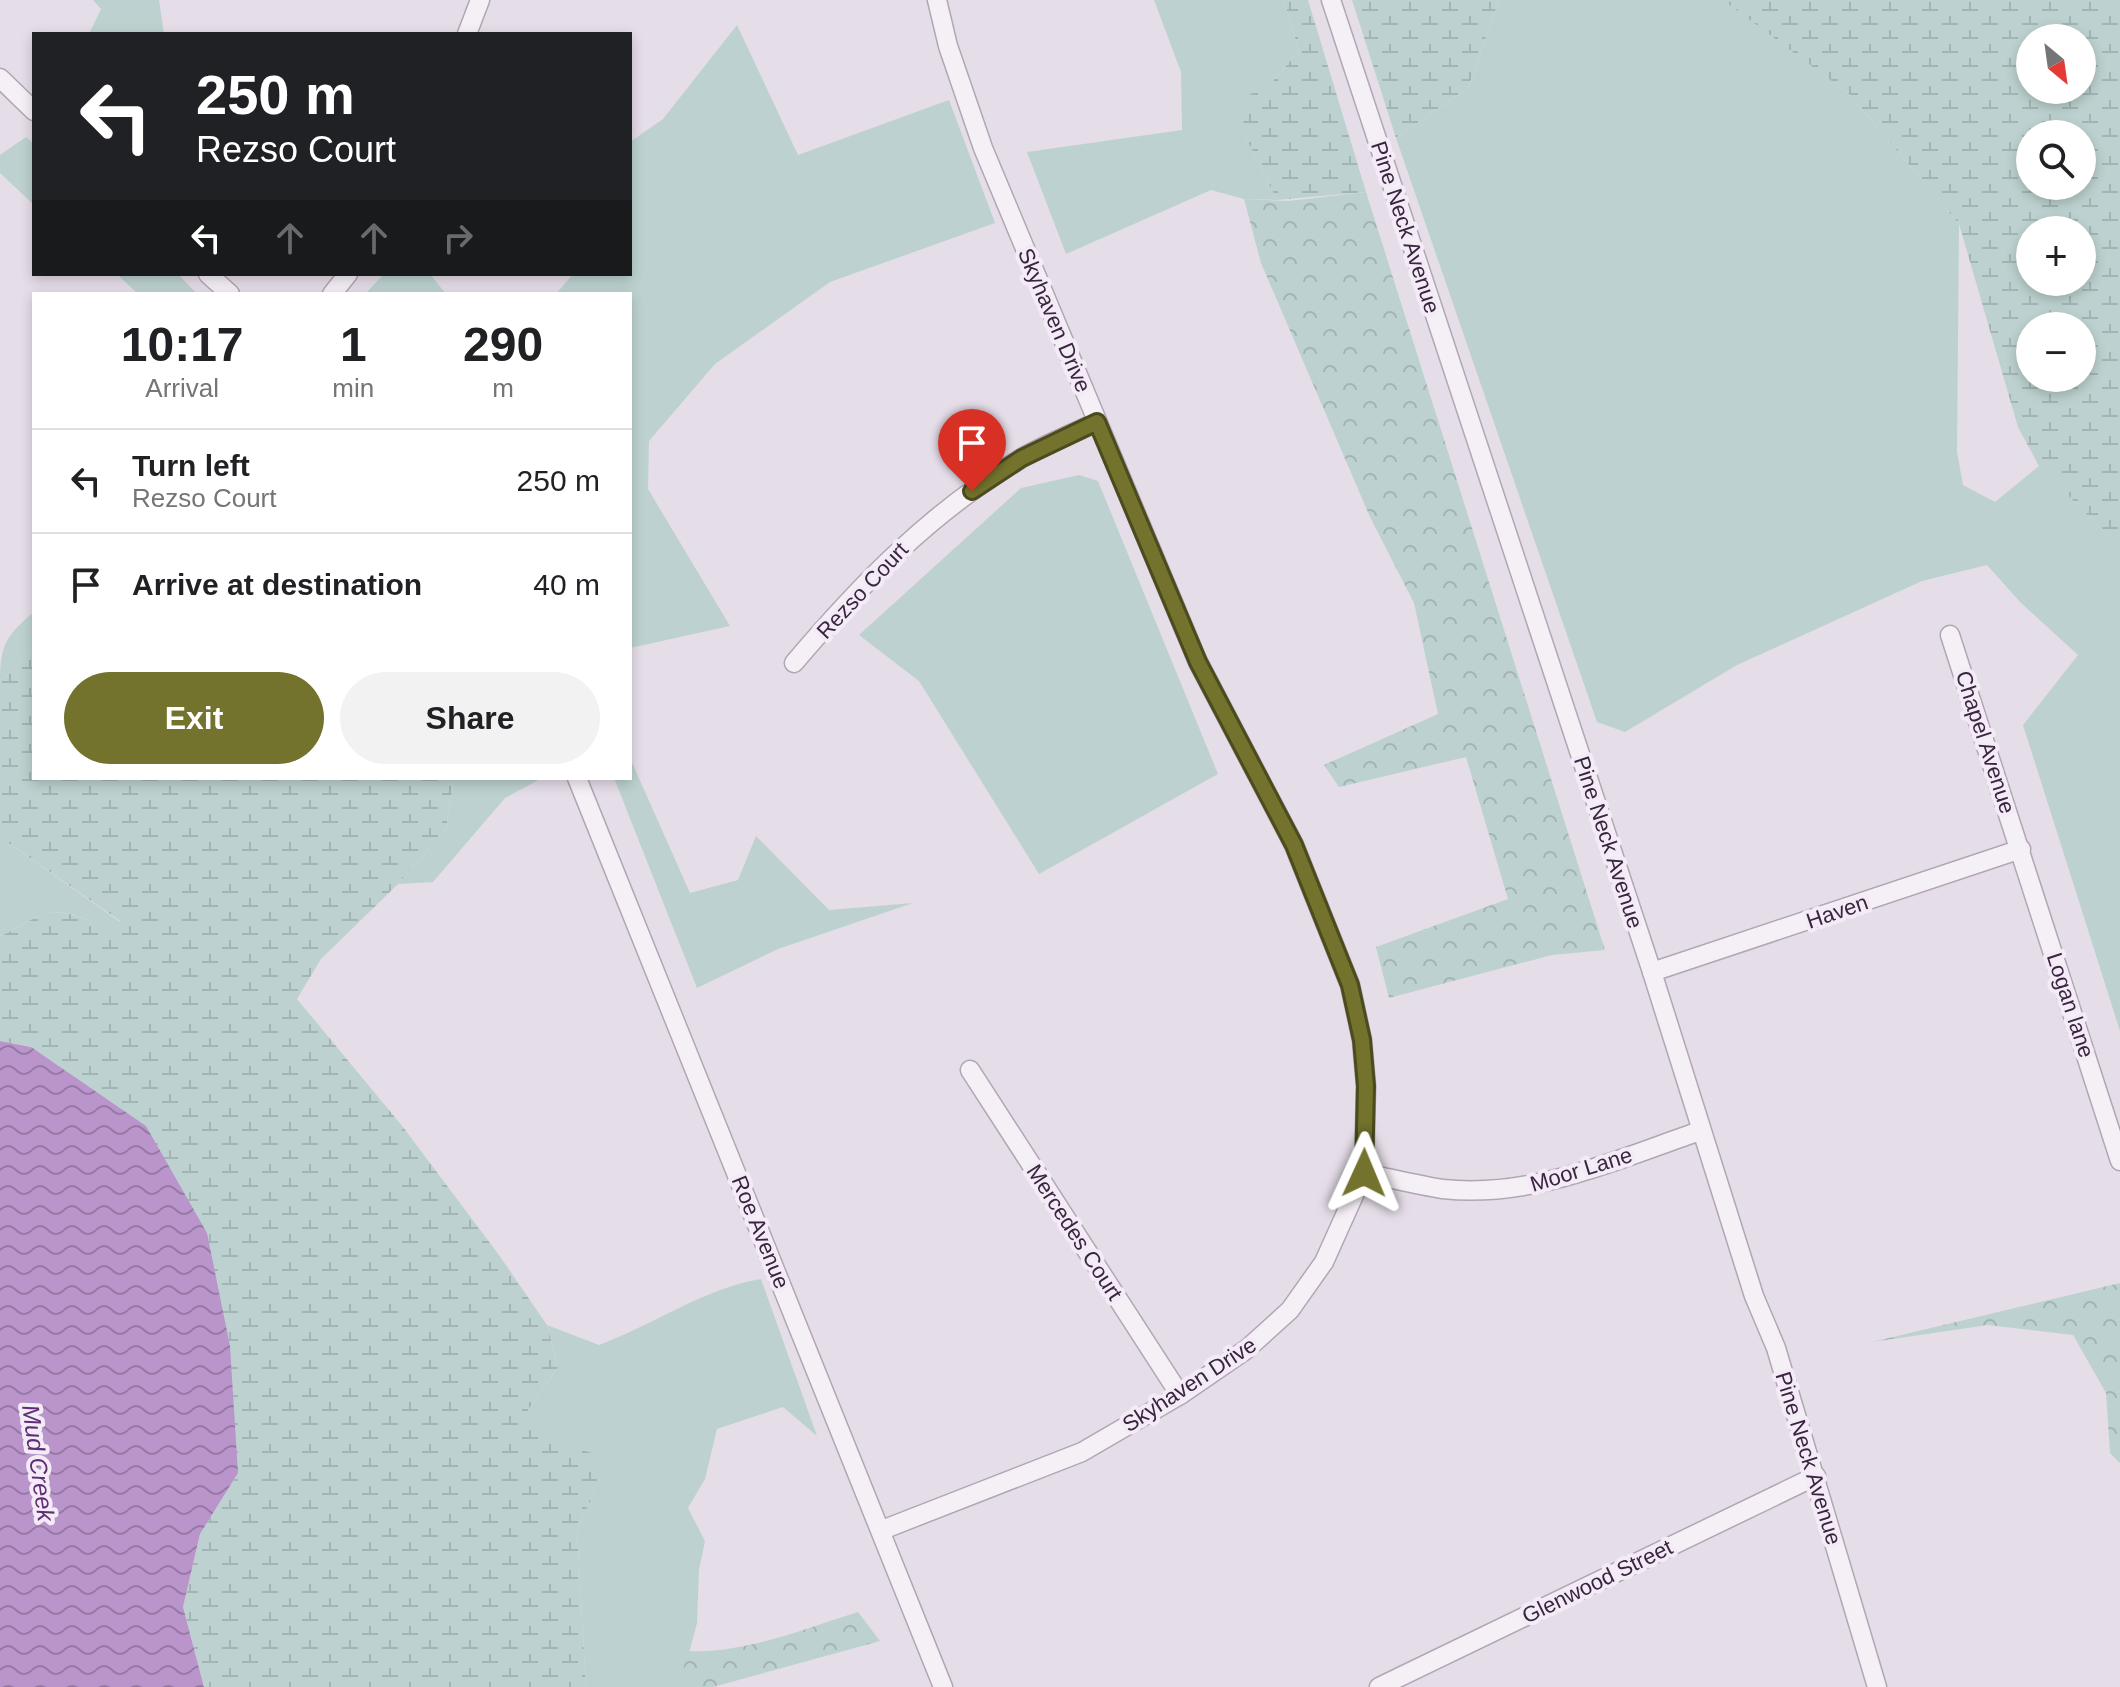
<!DOCTYPE html>
<meta charset="utf-8">
<style>
:root{--surface:#fff;--page:#f2f2f2;--text:#202124;--muted:#757577;--line:#e0e0e0;--accent:#73732d}
body{margin:0;font-family:Arial,sans-serif;background:var(--page);color:var(--text);height:100vh;display:flex;flex-direction:column;font-size:30px;white-space:nowrap}
*{box-sizing:border-box;margin:0}
p{font-size:26px;color:var(--muted)}
.icon{flex:none;width:44px;height:44px;fill:none;stroke:currentColor;stroke-width:2;stroke-linecap:round;stroke-linejoin:round}
.map{position:relative;flex:1;overflow:hidden}
.sheet{position:absolute;left:32px;top:292px;width:600px;height:488px;display:flex;flex-direction:column;background:var(--surface);border-radius:0px;box-shadow:0 4px 12px #0003}
.sheet>*{flex:none}
.banner{position:absolute;left:32px;top:32px;width:600px;height:244px;border-radius:0px;box-shadow:0 4px 12px #0003;background:#202124;color:#fff;overflow:hidden}
.needle{width:52px;rotate:151deg}
.fabs{position:absolute;left:2016px;top:24px;display:grid;gap:16px}
.fabs a{display:grid;place-items:center;width:80px;height:80px;border-radius:50%;background:var(--surface);box-shadow:0 4px 12px #0003;font-size:40px}
.pin{position:absolute;display:grid;place-items:center;width:68px;height:68px;color:#fff;margin:-82px -34px;border-radius:50% 50% 50% 0;rotate:-45deg;box-shadow:0 0 8px #0007}
.pin .icon{rotate:45deg}
.me{position:absolute;width:88px;margin:-44px;rotate:1deg;stroke-linejoin:round;filter:drop-shadow(0 0 6px #0008)}
.turn{display:flex;align-items:center;gap:28px;height:168px;padding:0 32px;font-size:36px}
.turn .icon{width:104px;height:104px;stroke-width:2.5}
.turn b{display:block;font-size:56px;line-height:68px}
.lanes{display:flex;align-items:center;height:76px;padding:0 32px;background:#0003;justify-content:center;gap:40px;direction:ltr}
.lanes .off{opacity:.35}
.eta{display:flex;justify-content:space-evenly;align-items:center;height:136px;text-align:center}
.eta b{font-size:48px;font-weight:600;line-height:56px}
.action{display:flex;gap:16px;margin-top:auto;padding:16px 32px}
.action a{flex:1;height:92px;border-radius:48px;background:var(--accent);color:#fff;font-size:32px;font-weight:600;line-height:92px;text-align:center}
.action a+a{background:var(--page);color:var(--text)}
ul{padding:0;list-style:none}
li{display:flex;align-items:center;gap:24px;height:104px;padding:0 32px;border-top:2px solid var(--line)}
li div{flex:1}
li b{display:block;font-size:30px}
li em{font-style:normal}
.map>svg:first-child{display:block}
.green{fill:#bdd2d0}
.forest{fill:url(#forest-crowns)}
.wetland{fill:url(#wetland-marsh);fill-rule:evenodd}
.water{fill:url(#water-waves)}
.lines{fill:none;stroke-linecap:round;stroke-linejoin:round}
.minor-casing{stroke:#b2a6b5;stroke-width:21}
.minor{stroke:#f5f0f6;stroke-width:18}
.route-casing{stroke:#4b4b1d;stroke-width:20}
.route{stroke:#73732d;stroke-width:14}
.labels{text-anchor:middle;stroke-width:8;stroke-linejoin:round;paint-order:stroke}
.street-label{font-size:22px;fill:#3a253f;stroke:#f3ecf6}
.water-label{font-size:24px;font-style:italic;fill:#602c76;stroke:#f3ecf6}
</style>
<div class="map">
<svg width="2120" height="1687" viewBox="0 0 2120 1687">
<defs>
<pattern id="forest-crowns" width="20" height="18" patternUnits="userSpaceOnUse" patternTransform="scale(2)"><rect width="20" height="18" fill="#bdd2d0"/><path d="M2 6a3 3 0 1 1 6 0M12 15a3 3 0 1 1 6 0" fill="none" stroke="#a3b4b4"/></pattern>
<pattern id="wetland-marsh" width="20" height="14" patternUnits="userSpaceOnUse" patternTransform="scale(2)"><rect width="20" height="14" fill="#bdd2d0"/><path d="M1 5h8M5 5V1M11 12h8M15 12V8" fill="none" stroke="#a3b4b4"/></pattern>
<pattern id="water-waves" width="16" height="10" patternUnits="userSpaceOnUse" patternTransform="scale(2)"><rect width="16" height="10" fill="#b995cb"/><path d="M0 5q4-4 8 0t8 0" fill="none" stroke="#9779a6"/></pattern>
</defs>
<rect width="100%" height="100%" fill="#e5dde8"/>
<!-- green -->
<g class="green">
<path d="M93,0H159L164,34H89L101,9Z"/>
<path d="M1154,0H1284L1299,51L1272,82L1244,134L1277,200L1244,199L1211,190L1066,254L1027,152L1182,130L1181,72Z"/>
<path d="M1499,0H1724L1849,94L1959,224L1957,452L1963,485L1995,502L2039,466L2120,548V1031L2023,725L2078,655L2021,603L1987,565L1922,581L1737,665L1625,732L1597,722L1396,138L1468,88Z"/>
<path d="M737,25L798,155L949,100L995,223L830,282L715,364L649,441L648,489L730,626L630,648V294H556L573,274H630V142L663,119Z"/>
<path d="M26,137L34,144V205L0,173V155Z"/>
<path d="M117,274H178L197,294H138Z"/>
<path d="M384,274H430L446,294H365Z"/>
<path d="M1079,475L1098,481L1218,774L1039,874L919,681L859,635L1021,488Z"/>
<path d="M34,612V651L0,681C0,646 6,635 34,612Z"/>
<path d="M630,758L690,893L738,880L756,836L829,910L913,903L778,949L697,988L614,778H630Z"/>
<path d="M454,778H542L505,798L433,882L398,884L446,829Z"/>
<path d="M0,837L120,922C87,929 93,918 66,913C40,908 22,928 0,936Z"/>
<path d="M761,1279L817,1436L783,1407L717,1429L705,1479L688,1508L705,1541L699,1570L697,1623L680,1687H586L577,1530L596,1489L550,1442L528,1410L558,1367L547,1325L599,1345C653,1325 705,1288 761,1279Z"/>
</g>
<!-- forest -->
<g class="forest">
<path d="M1366,192L1605,950L1552,955L1389,998L1376,947L1508,899L1466,757L1339,787L1324,765L1438,714L1414,603L1370,517L1261,263L1244,199L1288,201Z"/>
<path d="M2120,1283V1463L2110,1453L2106,1393L2073,1335L1988,1325L1872,1342Z"/>
<path d="M858,1612L880,1641L713,1687H680L687,1651C744,1654 804,1629 858,1612Z"/>
</g>
<!-- wetland -->
<g class="wetland">
<path d="M1284,0H1308L1366,192L1277,200L1244,134L1242,99L1272,82L1299,51Z"/>
<path d="M1352,0H1499L1468,88L1396,138Z"/>
<path d="M1723,0H2120V548L2039,466L2018,427L1959,224L1849,94ZM2030,38H2082V90H2030ZM2030,134H2082V186H2030ZM2030,230H2082V282H2030ZM2030,326H2082V378H2030Z"/>
<path d="M34,651V778H454L446,829L398,884L321,959L297,999L403,1127L499,1255L547,1325L558,1367L528,1410L551,1441L599,1455L596,1489L577,1530L586,1687H204L183,1607L200,1534L238,1473L32,1047L0,1041V936C22,928 40,908 65,913C90,917 90,930 120,921L0,837V681Z"/>
</g>
<!-- water -->
<path class="water" d="M0,1041L31,1047L146,1126L207,1233L230,1346L238,1473L200,1534L183,1607L204,1687H0Z"/>
<g class="lines">
<defs>
<g id="minor">
<path d="M1331,0L1652,972L1754,1296L1776,1348L1877,1687"/>
<path d="M467,34L480,0"/>
<path d="M0,78L34,111"/>
<path d="M208,274L230,294"/>
<path d="M332,294L348,274"/>
<path d="M1950,635L2120,1161"/>
<path d="M794,663C861,584 930,513 1020,459C1044,445 1072,434 1097,422"/>
<path d="M577,778L943,1687"/>
<path d="M1652,972L2021,849"/>
<path d="M970,1070L1180,1395"/>
<path d="M1364,1173C1390,1178 1417,1185 1443,1189C1532,1199 1618,1159 1700,1131"/>
<path d="M882,1530L1082,1452L1180,1395L1247,1349L1290,1310L1324,1262L1364,1173L1366,1086L1362,1040L1350,985L1294,845L1198,662L983,148L948,46L937,0"/>
<path d="M1379,1687L1816,1476"/>
</g>
</defs>
<!-- minor casing -->
<use href="#minor" class="minor-casing"/>
<!-- minor -->
<use href="#minor" class="minor"/>
</g>
<g class="lines">
<defs>
<path id="route" d="M972,491L1022,458L1097,422L1198,662L1294,845L1350,985L1362,1040L1366,1086L1364,1173"/>
</defs>
<!-- route casing -->
<use href="#route" class="route-casing"/>
<!-- route -->
<use href="#route" class="route"/>
</g>
<g class="labels">
<!-- street labels -->
<g class="street-label">
<text transform="translate(1406 227) rotate(72)" y="8">Pine Neck Avenue</text>
<text transform="translate(1055 320) rotate(67)" y="8">Skyhaven Drive</text>
<text transform="translate(862 590) rotate(-47)" y="8">Rezso Court</text>
<text transform="translate(1986 742) rotate(72)" y="8">Chapel Avenue</text>
<text transform="translate(1609 842) rotate(72)" y="8">Pine Neck Avenue</text>
<text transform="translate(1837 911) rotate(-19)" y="8">Haven</text>
<text transform="translate(2071 1005) rotate(72)" y="8">Logan lane</text>
<text transform="translate(1581 1169) rotate(-17)" y="8">Moor Lane</text>
<text transform="translate(761 1232) rotate(68)" y="8">Roe Avenue</text>
<text transform="translate(1075 1232) rotate(57)" y="8">Mercedes Court</text>
<text transform="translate(1189 1384) rotate(-33)" y="8">Skyhaven Drive</text>
<text transform="translate(1809 1458) rotate(73)" y="8">Pine Neck Avenue</text>
<text transform="translate(1597 1581) rotate(-26)" y="8">Glenwood Street</text>
</g>
<!-- water labels -->
<g class="water-label">
<text transform="translate(38 1463) rotate(82)" y="8">Mud Creek</text>
</g>
</g>
</svg>
<div class="fabs">
<a><svg class="needle" viewBox="-14 -14 28 28"><path d="M0-13l5 13h-10z" fill="#e53935"/><path d="M0 13l5-13h-10z" fill="#757577"/></svg></a>
<a><svg class="icon" aria-label="search" viewBox="0 0 24 24"><circle cx="10" cy="10" r="6"/><path d="M15 15l6 6"/></svg></a>
<a>+</a>
<a>−</a>
</div>
<div class="pin" style="left:972px;top:491px;background:#d93025"><svg class="icon" aria-label="arrive" viewBox="0 0 24 24"><path d="M6 21V4h12l-3 4 3 4H6"/></svg></div>
<svg class="me" style="left:1364px;top:1173px" viewBox="-20 -20 40 40"><path d="M0-17L14 15 0 8-14 15z" fill="#73732d" stroke="#fff" stroke-width="4"/></svg>
<div class="banner">
<div class="turn"><svg class="icon" aria-label="left" viewBox="0 0 24 24"><path d="M17 20v-9H6M10 6l-5 5 5 5"/></svg><div><b>250 m</b>Rezso Court</div></div>
<div class="lanes"><svg class="icon" aria-label="left" viewBox="0 0 24 24"><path d="M17 20v-9H6M10 6l-5 5 5 5"/></svg><svg class="icon off" aria-label="ahead" viewBox="0 0 24 24"><path d="M12 20V5M6 11l6-6 6 6"/></svg><svg class="icon off" aria-label="ahead" viewBox="0 0 24 24"><path d="M12 20V5M6 11l6-6 6 6"/></svg><svg class="icon off" aria-label="right" viewBox="0 0 24 24"><path d="M7 20v-9h11M14 6l5 5-5 5"/></svg></div>
</div>
<section class="sheet">
<div class="eta">
<div><b>10:17</b><p>Arrival</p></div>
<div><b>1</b><p>min</p></div>
<div><b>290</b><p>m</p></div>
</div>
<ul>
<li><svg class="icon" aria-label="left" viewBox="0 0 24 24"><path d="M17 20v-9H6M10 6l-5 5 5 5"/></svg><div><b>Turn left</b><p>Rezso Court</p></div><em>250 m</em></li>
<li><svg class="icon" aria-label="arrive" viewBox="0 0 24 24"><path d="M6 21V4h12l-3 4 3 4H6"/></svg><div><b>Arrive at destination</b></div><em>40 m</em></li>
</ul>
<div class="action"><a>Exit</a><a>Share</a></div>
</section>
</div>
